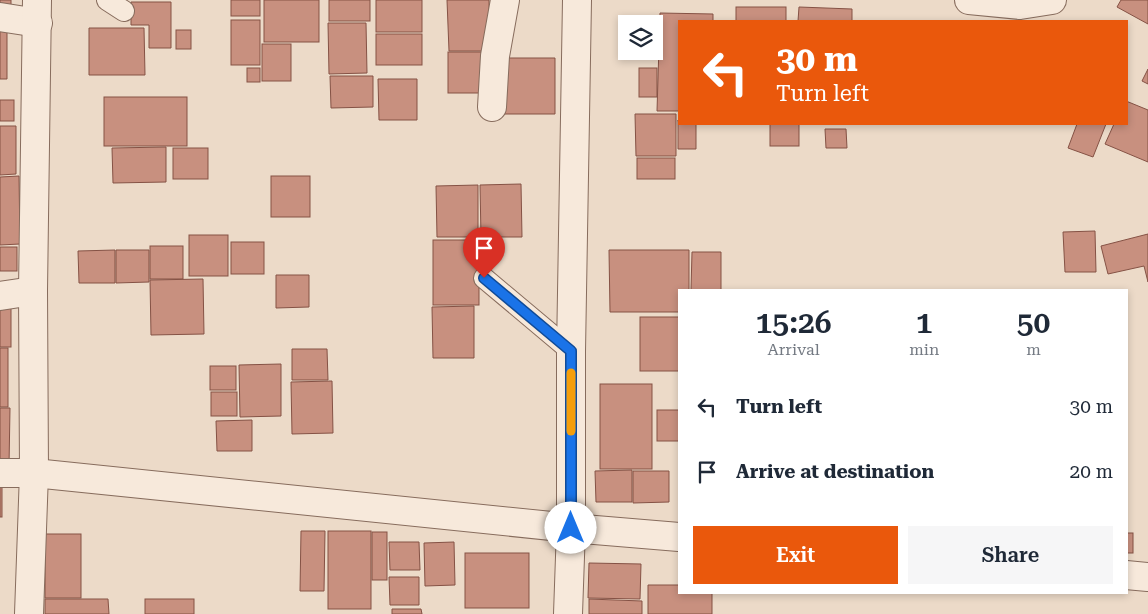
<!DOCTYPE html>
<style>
:root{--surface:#fff;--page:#f6f6f7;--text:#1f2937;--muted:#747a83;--accent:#ea580c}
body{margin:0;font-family:"Roboto Serif",serif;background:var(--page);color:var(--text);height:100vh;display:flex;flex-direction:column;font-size:19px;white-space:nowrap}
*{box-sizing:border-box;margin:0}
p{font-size:16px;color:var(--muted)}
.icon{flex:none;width:28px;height:28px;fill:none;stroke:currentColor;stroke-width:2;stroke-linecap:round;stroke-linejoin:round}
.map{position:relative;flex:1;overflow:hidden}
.drawer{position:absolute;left:678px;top:289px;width:450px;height:305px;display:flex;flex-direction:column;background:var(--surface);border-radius:0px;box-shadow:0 2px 8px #0003}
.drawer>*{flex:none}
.top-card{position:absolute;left:678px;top:20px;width:450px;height:105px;border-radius:0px;box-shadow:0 2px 8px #0003;background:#ea580c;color:#fff;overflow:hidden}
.fabs{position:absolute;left:618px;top:15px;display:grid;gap:10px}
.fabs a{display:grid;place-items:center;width:45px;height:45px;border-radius:0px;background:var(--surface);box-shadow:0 2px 8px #0003;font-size:25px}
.pin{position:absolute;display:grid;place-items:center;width:42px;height:42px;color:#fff;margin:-51px -21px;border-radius:50% 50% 50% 0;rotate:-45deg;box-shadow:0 0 5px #0007}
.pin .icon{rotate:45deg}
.me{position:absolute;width:55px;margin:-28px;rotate:0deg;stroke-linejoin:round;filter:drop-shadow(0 0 4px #0008)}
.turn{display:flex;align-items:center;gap:18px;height:105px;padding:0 15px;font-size:22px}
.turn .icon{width:65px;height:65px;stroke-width:2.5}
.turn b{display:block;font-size:35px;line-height:42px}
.eta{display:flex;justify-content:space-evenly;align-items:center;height:85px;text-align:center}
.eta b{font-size:30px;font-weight:600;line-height:35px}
.action{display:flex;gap:10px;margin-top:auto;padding:10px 15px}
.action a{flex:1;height:58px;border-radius:0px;background:var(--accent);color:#fff;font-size:20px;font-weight:600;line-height:58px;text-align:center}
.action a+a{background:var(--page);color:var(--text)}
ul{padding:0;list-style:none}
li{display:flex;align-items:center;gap:15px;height:65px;padding:0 15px}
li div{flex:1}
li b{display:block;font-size:19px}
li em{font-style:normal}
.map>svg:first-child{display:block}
.building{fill:#c8907f;stroke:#855245}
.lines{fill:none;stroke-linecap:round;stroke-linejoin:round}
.service-casing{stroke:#876c5d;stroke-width:22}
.minor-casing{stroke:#876c5d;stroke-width:30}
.service{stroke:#f7e9db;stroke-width:20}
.minor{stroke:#f7e9db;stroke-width:28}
.route-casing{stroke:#114b97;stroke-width:12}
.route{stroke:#1a73e8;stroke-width:9}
.slow{stroke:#f59e0b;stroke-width:9}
</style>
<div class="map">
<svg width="1148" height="614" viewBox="0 0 1148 614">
<rect width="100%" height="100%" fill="#ecdac8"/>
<!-- building -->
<g class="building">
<rect x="0" y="0" width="11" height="6"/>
<rect x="231" y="0" width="29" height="16"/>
<rect x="264" y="0" width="55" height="42"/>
<rect x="329" y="0" width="41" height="21"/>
<rect x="376" y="0" width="46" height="32"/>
<path d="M447,0H489L490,51H449Z"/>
<path d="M1121,0H1148V24L1117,7Z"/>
<path d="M131,2H171V48H149V25H131Z"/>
<rect x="736" y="7" width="50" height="14"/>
<path d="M799,7L852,9V21H798Z"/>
<path d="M660,13L713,14V21H679V111H657Z"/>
<rect x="231" y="20" width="29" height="45"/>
<path d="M328,23H366L367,73L329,74Z"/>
<path d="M7,28V79H0V29Z"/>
<path d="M89,28H144L145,75H89Z"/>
<rect x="176" y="30" width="15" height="19"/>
<rect x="376" y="34" width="46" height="31"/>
<rect x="262" y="44" width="29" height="37"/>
<rect x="448" y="52" width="39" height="41"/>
<path d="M499,58H555V114H500Z"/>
<rect x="247" y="68" width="13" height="14"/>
<rect x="639" y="68" width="18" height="29"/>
<path d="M1148,69V84L1142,81Z"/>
<path d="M330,76H373V107L331,108Z"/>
<path d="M378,79H417V120H379Z"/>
<rect x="104" y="97" width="83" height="49"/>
<rect x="0" y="100" width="14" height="21"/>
<path d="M1126,101L1148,110V162L1105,144L1114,124H1126Z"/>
<path d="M635,114H676V156H636Z"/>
<path d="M678,120L679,124H696V149H678Z"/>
<rect x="770" y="124" width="29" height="22"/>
<path d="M1077,124H1106L1093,157L1068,148Z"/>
<path d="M0,126H16V174L0,175Z"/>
<path d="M825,129H846L847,148H826Z"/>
<path d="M166,147V182L113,183L112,148Z"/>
<rect x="173" y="148" width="35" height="31"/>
<rect x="637" y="158" width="38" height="21"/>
<path d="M19,176L20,244L0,245V177Z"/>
<rect x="271" y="176" width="39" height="41"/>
<path d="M521,184L522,237H481L480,185Z"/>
<path d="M478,185V237H437L436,186Z"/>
<path d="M1095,231L1096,272H1065L1063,232Z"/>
<path d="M1148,234V282L1144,266L1108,274L1101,246Z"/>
<rect x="189" y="235" width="39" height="41"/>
<rect x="433" y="240" width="46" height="65"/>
<rect x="231" y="242" width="33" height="32"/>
<rect x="150" y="246" width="33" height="33"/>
<rect x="0" y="247" width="17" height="24"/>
<path d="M115,250V283H79L78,251Z"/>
<path d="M116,250H149V282L116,283Z"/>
<path d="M609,250H689V290H679V312H610Z"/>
<path d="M692,252H721V290H691Z"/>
<path d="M276,275H309V307L276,308Z"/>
<path d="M203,279L204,334L151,335L150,280Z"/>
<rect x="0" y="302" width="11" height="45"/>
<path d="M474,306V358H433L432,307Z"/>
<rect x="640" y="317" width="39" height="54"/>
<rect x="0" y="348" width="8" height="59"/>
<path d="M292,349H327L328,380H292Z"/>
<path d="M281,364V416L240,417L239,365Z"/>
<rect x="210" y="366" width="26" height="24"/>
<path d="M332,381L333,433L292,434L291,382Z"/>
<rect x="600" y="384" width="52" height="85"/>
<rect x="211" y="392" width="26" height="24"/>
<path d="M0,408H10L9,466H0Z"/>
<rect x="657" y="410" width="22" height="31"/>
<path d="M252,420V451H217L216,421Z"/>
<path d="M632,470V502H596L595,471Z"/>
<path d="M633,471H669V502L633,503Z"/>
<rect x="0" y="474" width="2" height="43"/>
<path d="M301,531H325L324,591H300Z"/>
<rect x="328" y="531" width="43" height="78"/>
<rect x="372" y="532" width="15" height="48"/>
<rect x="1126" y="533" width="7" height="20"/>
<rect x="45" y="534" width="36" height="64"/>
<path d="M389,542H419L420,570H390Z"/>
<path d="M454,542L455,585L425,586L424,543Z"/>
<rect x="465" y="553" width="64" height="55"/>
<path d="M589,563L641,564L640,599L588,598Z"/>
<path d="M389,577H419V605H390Z"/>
<path d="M648,585H679V592H712V614H648Z"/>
<path d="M45,599H108L109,614H45Z"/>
<rect x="145" y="599" width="49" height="15"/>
<path d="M589,599L642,601V614H589Z"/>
<path d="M392,609H421L422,614H392Z"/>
</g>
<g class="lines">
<defs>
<g id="service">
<path d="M107,0L124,11"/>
<path d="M484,278L571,351"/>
</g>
<g id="minor">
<path d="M969,0L1020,5L1052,0"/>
<path d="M0,17L38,23"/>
<path d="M492,107L495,56L505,0"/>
<path d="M0,296L33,291"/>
<path d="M0,473H34L571,528L679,537"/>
<path d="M1126,575L1148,577"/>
<path d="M29,614L34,473L33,291L37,0"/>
<path d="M568,614L571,528V351L577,0"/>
</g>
</defs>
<!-- service casing -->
<use href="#service" class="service-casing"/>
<!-- minor casing -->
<use href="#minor" class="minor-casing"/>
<!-- service -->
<use href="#service" class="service"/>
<!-- minor -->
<use href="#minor" class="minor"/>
</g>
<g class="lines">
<defs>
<path id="route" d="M484,278L571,351V528"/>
</defs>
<!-- route casing -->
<use href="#route" class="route-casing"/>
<!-- route -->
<use href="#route" class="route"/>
<!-- slow -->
<path class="slow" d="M571,431V373"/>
</g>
</svg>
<div class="fabs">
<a><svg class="icon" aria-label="layers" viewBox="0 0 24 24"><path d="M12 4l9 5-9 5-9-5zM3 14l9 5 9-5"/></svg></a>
</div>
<div class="pin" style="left:484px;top:278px;background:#d93025"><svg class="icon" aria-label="arrive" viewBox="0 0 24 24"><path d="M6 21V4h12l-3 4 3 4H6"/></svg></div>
<svg class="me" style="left:571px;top:528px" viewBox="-20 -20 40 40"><circle r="19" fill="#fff"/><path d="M0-13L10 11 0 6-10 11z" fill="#1a73e8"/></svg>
<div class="top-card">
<div class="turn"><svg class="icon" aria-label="left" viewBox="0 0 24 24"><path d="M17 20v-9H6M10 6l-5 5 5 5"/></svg><div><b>30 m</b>Turn left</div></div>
</div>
<section class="drawer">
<div class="eta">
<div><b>15:26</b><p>Arrival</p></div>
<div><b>1</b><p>min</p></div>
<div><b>50</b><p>m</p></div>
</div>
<ul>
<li><svg class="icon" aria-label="left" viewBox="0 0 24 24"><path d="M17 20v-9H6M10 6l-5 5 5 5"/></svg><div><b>Turn left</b></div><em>30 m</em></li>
<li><svg class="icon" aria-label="arrive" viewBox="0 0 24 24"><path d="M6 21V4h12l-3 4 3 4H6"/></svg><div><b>Arrive at destination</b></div><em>20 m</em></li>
</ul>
<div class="action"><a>Exit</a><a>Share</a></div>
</section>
</div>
